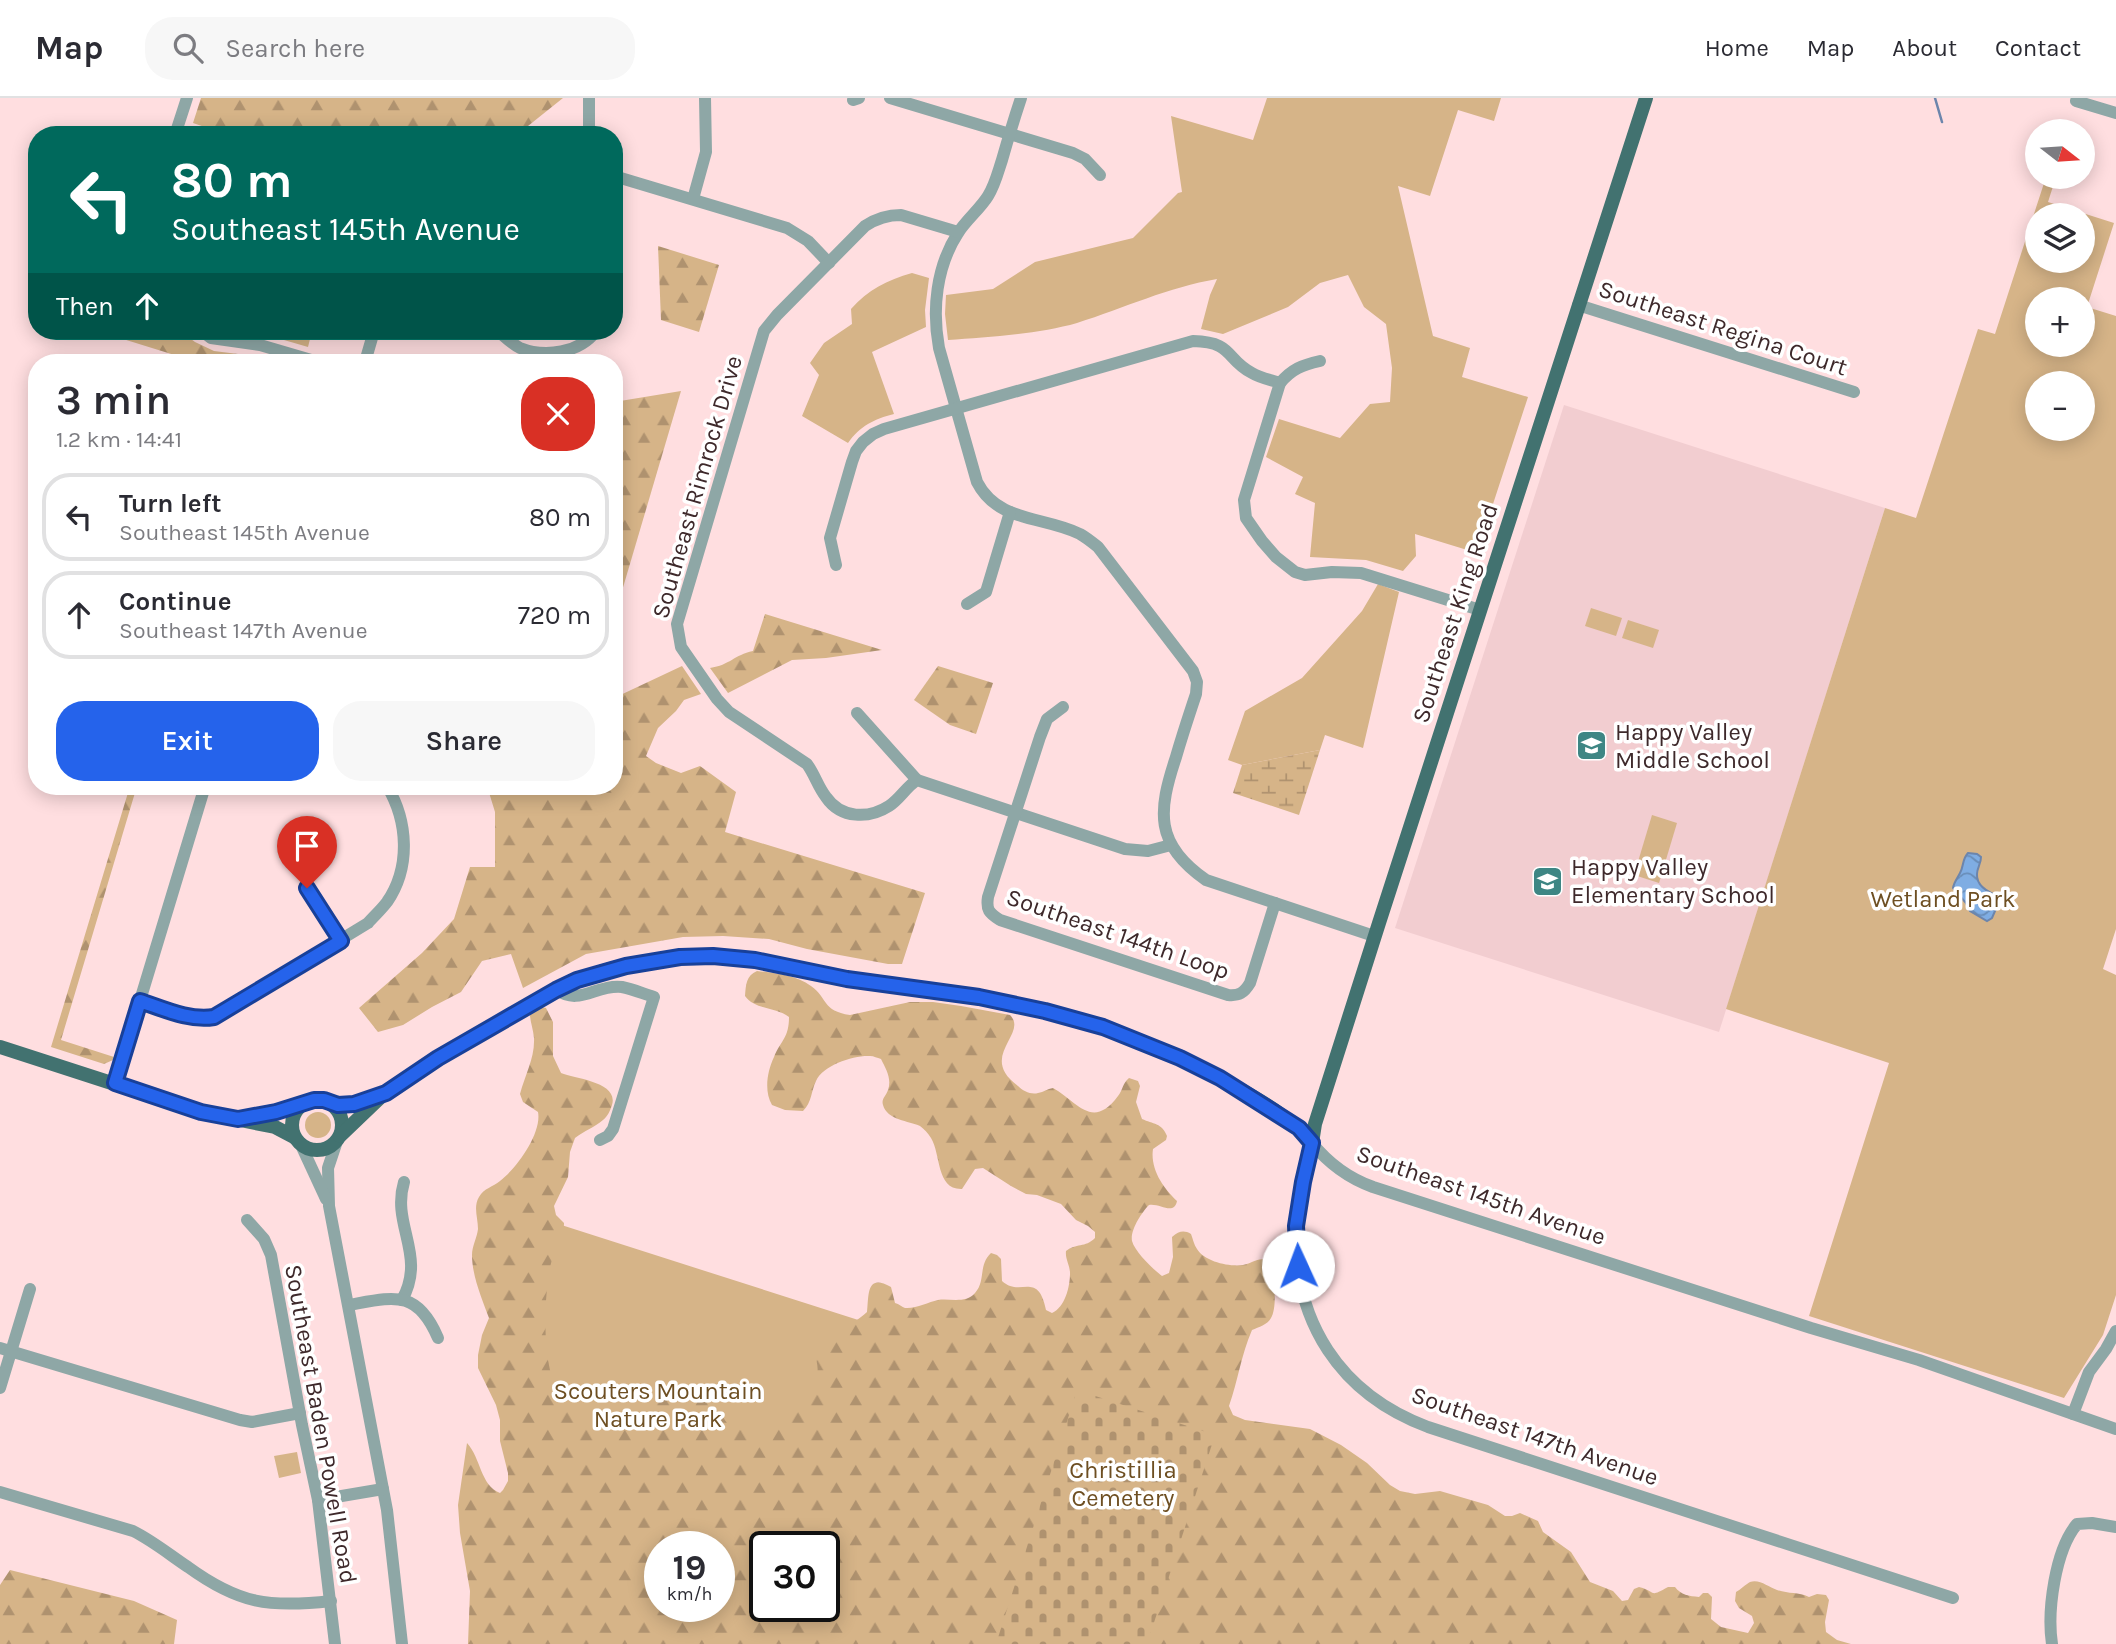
<!DOCTYPE html>
<meta charset="utf-8">
<style>
:root{--surface:#fff;--page:#f7f7f7;--text:#2b2b33;--muted:#7c7c81;--line:#e1e1e2;--accent:#2563eb}
body{margin:0;font-family:Karla,sans-serif;background:var(--page);color:var(--text);height:100vh;display:flex;flex-direction:column;font-size:26px;white-space:nowrap}
*{box-sizing:border-box;margin:0}
p{font-size:23px;color:var(--muted)}
.icon{flex:none;width:38px;height:38px;fill:none;stroke:currentColor;stroke-width:2;stroke-linecap:round;stroke-linejoin:round}
.map{position:relative;flex:1;overflow:hidden}
.side{position:absolute;left:28px;top:256px;width:595px;height:441px;display:flex;flex-direction:column;background:var(--surface);border-radius:28px;box-shadow:0 4px 18px #0003}
.side>*{flex:none}
.hud{position:absolute;left:28px;top:28px;width:595px;height:214px;border-radius:28px;box-shadow:0 4px 18px #0003;background:#00695c;color:#fff;overflow:hidden}
.needle{width:46px;rotate:107deg}
.controls{position:absolute;left:2025px;top:21px;display:grid;gap:14px}
.controls a{display:grid;place-items:center;width:70px;height:70px;border-radius:50%;background:var(--surface);box-shadow:0 4px 18px #0003;font-size:35px}
.speed{position:absolute;left:644px;top:1433px;display:flex;gap:14px;font-size:35px;font-weight:700;text-align:center}
.speed>*{display:grid;place-content:center;width:91px;height:91px;border-radius:50%;background:var(--surface);box-shadow:0 4px 18px #0003;line-height:1}
.speed small{font-size:18px;font-weight:400}
.speed .limit{border:4px solid #111;border-radius:10px;background:#fff;color:#111}
.pin{position:absolute;display:grid;place-items:center;width:60px;height:60px;color:#fff;margin:-72px -30px;border-radius:50% 50% 50% 0;rotate:-45deg;box-shadow:0 0 7px #0007}
.pin .icon{rotate:45deg}
.me{position:absolute;width:77px;margin:-38px;rotate:358deg;stroke-linejoin:round;filter:drop-shadow(0 0 5px #0008)}
.turn{display:flex;align-items:center;gap:24px;height:147px;padding:0 28px;font-size:32px}
.turn .icon{width:91px;height:91px;stroke-width:2.5}
.turn b{display:block;font-size:49px;line-height:60px}
.then{display:flex;align-items:center;height:66px;padding:0 28px;background:#0003;gap:14px;font-size:26px}
.round{display:grid;place-items:center;flex:none;width:74px;height:74px;border-radius:28px;background:var(--page)}
.overview{display:flex;align-items:center;justify-content:space-between;height:119px;padding:0 28px}
h1{font-size:42px;font-weight:600;line-height:52px}
.action{display:flex;gap:14px;margin-top:auto;padding:14px 28px}
.action a{flex:1;height:80px;border-radius:28px;background:var(--accent);color:#fff;font-size:28px;font-weight:600;line-height:80px;text-align:center}
.action a+a{background:var(--page);color:var(--text)}
ul{padding:0;list-style:none}
li{display:flex;align-items:center;gap:21px;height:88px;margin:0 14px 10px;padding:0 14px;border:4px solid var(--line);border-radius:28px}
li div{flex:1}
li b{display:block;font-size:26px}
li em{font-style:normal}
header{display:flex;align-items:center;gap:42px;box-sizing:border-box;height:98px;padding:0 35px;background:var(--surface);border-bottom:2px solid var(--line)}
header strong{font-size:33px}
nav{display:flex;gap:38px;margin-inline-start:auto;font-size:24px}
.search{width:490px;height:63px;background:var(--page);display:flex;align-items:center;gap:18px;box-sizing:border-box;padding:0 24px;border-radius:28px;color:var(--muted);font-size:26px}
.map>svg:first-child{display:block}
.built{fill:#f2cdd0}
.green{fill:#d6b488;fill-rule:evenodd}
.forest{fill:url(#forest-firs);fill-rule:evenodd}
.wetland{fill:url(#wetland-marsh)}
.cemetery{fill:url(#cemetery-stones)}
.water{fill:url(#water-waves);stroke:#6c85ac;stroke-width:2}
.lines{fill:none;stroke-linecap:round;stroke-linejoin:round}
.stream{stroke:#6c85ac;stroke-width:2.5}
.minor{stroke:#8ea7a6;stroke-width:12}
.major{stroke:#427270;stroke-width:14}
.route-casing{stroke:#184099;stroke-width:18}
.route{stroke:#2563eb;stroke-width:12}
.labels{text-anchor:middle;stroke-width:7;stroke-linejoin:round;paint-order:stroke}
.street-label{font-size:24px;fill:#3e292b;stroke:#fff}
.poi-label{font-size:24px;fill:#3e292b;stroke:#fff;text-anchor:start}
.park-label{font-size:24px;fill:#6e4f22;stroke:#fff}
</style>
<header>
<strong>Map</strong>
<div class="search"><svg class="icon" aria-label="search" viewBox="0 0 24 24"><circle cx="10" cy="10" r="6"/><path d="M15 15l6 6"/></svg>Search here</div>
<nav><a>Home</a><a>Map</a><a>About</a><a>Contact</a></nav>
</header>
<div class="map">
<svg width="2116" height="1546" viewBox="0 0 2116 1546">
<defs>
<pattern id="forest-firs" width="22" height="20" patternUnits="userSpaceOnUse" patternTransform="scale(1.75)"><rect width="22" height="20" fill="#d6b488"/><path d="M5 1l3.5 6h-7zM16 11l3.5 6h-7z" fill="#af926f"/></pattern>
<pattern id="wetland-marsh" width="20" height="14" patternUnits="userSpaceOnUse" patternTransform="scale(1.75)"><rect width="20" height="14" fill="#d6b488"/><path d="M1 5h8M5 5V1M11 12h8M15 12V8" fill="none" stroke="#af926f"/></pattern>
<pattern id="cemetery-stones" width="16" height="16" patternUnits="userSpaceOnUse" patternTransform="scale(1.75)"><rect width="16" height="16" fill="#d6b488"/><path d="M2 7V4a2 2 0 0 1 4 0v3zM10 15v-3a2 2 0 0 1 4 0v3z" fill="#af926f"/></pattern>
<pattern id="water-waves" width="16" height="10" patternUnits="userSpaceOnUse" patternTransform="scale(1.75)"><rect width="16" height="10" fill="#7fade3"/><path d="M0 5q4-4 8 0t8 0" fill="none" stroke="#698db8"/></pattern>
</defs>
<rect width="100%" height="100%" fill="#ffdee0"/>
<!-- built -->
<path class="built" d="M1564,307L1885,410L1719,934L1395,830Z"/>
<!-- green -->
<g class="green">
<path d="M1267,0H1501L1494,23L1458,12L1430,98L1398,88L1433,238L1470,250L1462,279L1528,299L1477,455L1415,436L1416,458L1403,473L1366,462L1310,459L1315,405L1295,396L1303,379L1266,359L1279,321L1340,340L1370,306L1390,304L1392,270L1386,226L1364,209L1348,177L1320,185L1288,209L1223,236L1201,231L1210,197L1217,181C1169,189 1124,210 1077,225C1039,236 988,239 948,242L945,216L946,197L993,191L1035,164L1133,140L1178,95L1182,94L1171,18L1253,42Z"/>
<path d="M2046,79H2056L2048,104L2114,125L2087,209L2116,218V831L2103,871L2116,877V1197L2103,1237L2064,1300L1809,1218L1889,965L1726,911L1885,410L1916,420L1978,231L1995,236ZM2037,117H2082V163H2037ZM2037,201H2082V247H2037ZM2037,285H2082V331H2037Z"/>
<path d="M912,175L929,180L925,212L926,229L872,254L894,316C874,321 860,328 848,345L802,318L819,277L810,265L824,245L852,226L851,211C868,192 887,182 912,175Z"/>
<path d="M1378,486L1399,494L1363,650L1325,637L1320,652L1242,667L1228,662L1245,613L1302,580L1362,513Z"/>
<path d="M1591,510L1622,520L1616,538L1585,528Z"/>
<path d="M1628,522L1659,532L1653,550L1622,540Z"/>
<path d="M1652,717L1677,725L1659,785L1634,777Z"/>
<circle cx="318" cy="1027" r="13"/>
<path d="M527,1116L1077,1292L996,1546H523ZM660,1449H719V1508H660ZM765,1449H824V1508H765Z"/>
<path d="M297,1354L301,1375L279,1380L274,1358Z"/>
</g>
<!-- forest -->
<g class="forest">
<path d="M201,0H563L518,36L501,32L500,37H228L193,25Z"/>
<path d="M658,148L719,167L699,234L661,222Z"/>
<path d="M132,233H180L195,244L214,253L254,258L277,264H197L123,241Z"/>
<path d="M229,233H312L308,249L260,235Z"/>
<path d="M681,293L614,520V304Z"/>
<path d="M765,516L882,552L826,560L792,562L728,595L710,570C730,567 734,557 753,553Z"/>
<path d="M682,568L701,596L684,602L676,613L658,630L646,658L656,665L681,675L700,668L736,694L725,734L925,795L902,866H888L807,851L769,841L723,838L683,839L586,856L523,890L511,856L482,863L461,894L432,909L403,927L378,934L359,910L422,855L454,821L470,769H495V714L487,688H614V600Z"/>
<path d="M938,568L993,585L976,636L950,627L914,602Z"/>
<path d="M130,688H137L61,942L114,959L113,962L104,966L51,949Z"/>
<path d="M757,873C775,875 796,877 811,888C828,900 822,913 850,917L910,904H933L961,908L1010,917C1029,936 977,958 1018,988C1023,993 1031,997 1038,995C1044,994 1047,991 1053,990C1077,1003 1092,1033 1118,998C1123,992 1122,986 1129,980L1138,983L1140,988L1136,1004L1142,1021C1153,1026 1162,1025 1167,1038L1166,1042L1153,1051C1150,1071 1163,1090 1177,1103C1174,1118 1160,1105 1149,1107C1142,1114 1130,1132 1132,1143C1135,1154 1153,1171 1162,1178L1169,1175L1173,1159L1172,1139C1179,1133 1184,1132 1191,1136C1193,1141 1194,1147 1197,1151C1205,1164 1230,1169 1243,1167C1254,1165 1258,1158 1269,1163C1274,1175 1278,1209 1271,1220C1267,1227 1259,1229 1252,1232C1241,1257 1238,1283 1229,1308L1233,1317L1245,1322L1310,1331L1341,1347L1367,1365L1390,1387L1400,1393L1415,1396L1440,1393L1488,1407L1505,1418H1512L1520,1415L1538,1423L1543,1434L1571,1454L1590,1484L1613,1493L1622,1503L1628,1502L1634,1491L1639,1489C1658,1494 1648,1500 1668,1489H1675C1681,1497 1689,1498 1699,1499L1703,1495H1708L1712,1499L1711,1521L1721,1529L1748,1535L1754,1525L1752,1518L1739,1510L1735,1503L1736,1494C1740,1492 1746,1486 1750,1484C1760,1481 1768,1489 1777,1492C1788,1496 1798,1494 1809,1499L1817,1496L1826,1497L1829,1502L1825,1524L1826,1534L1837,1542L1851,1546H468L470,1493L460,1435L458,1407L467,1345C481,1360 480,1387 500,1395L503,1392L508,1383V1375L500,1343V1322L496,1307L478,1270V1257L482,1237L489,1220C482,1201 472,1178 472,1157C472,1148 477,1140 478,1131C478,1120 473,1109 479,1099C484,1090 493,1089 500,1083C517,1070 542,1035 538,1014L523,1004L520,996C525,977 535,960 534,940C533,929 529,922 530,911L537,908L546,910L553,924V958L561,975C576,981 619,984 612,1007C610,1013 608,1018 603,1022C595,1029 584,1033 575,1040L570,1054L568,1079L554,1108L556,1117L564,1125C564,1143 553,1153 550,1170C544,1203 543,1248 552,1280C557,1300 578,1317 598,1319C620,1322 637,1306 658,1300C662,1299 668,1299 673,1298C699,1295 707,1299 723,1319C726,1324 729,1328 734,1330C762,1341 788,1312 804,1293C809,1289 815,1282 817,1276C820,1266 811,1255 819,1246C830,1233 854,1227 867,1214C869,1197 866,1175 891,1189L895,1205C899,1206 902,1209 905,1210C916,1211 928,1204 938,1202C949,1200 966,1206 975,1195C986,1183 978,1167 991,1155L997,1157L1001,1161L1002,1183C1020,1200 1038,1172 1046,1212L1052,1215C1065,1209 1070,1189 1070,1175C1070,1167 1065,1161 1066,1153C1076,1145 1085,1150 1095,1140V1134L1088,1128L1076,1122L1061,1106L1037,1097L1026,1096L1011,1088L983,1070L975,1071L962,1091C936,1092 941,1056 931,1040C928,1035 924,1031 920,1028C909,1023 887,1022 883,1007C881,1001 886,998 888,992C892,981 886,971 881,961C877,960 874,958 870,958C854,957 823,967 816,983C811,993 812,1004 803,1013L785,1012L772,1007C764,993 767,974 774,959C781,942 789,940 789,919C776,909 755,912 745,898C746,886 746,878 757,873ZM660,1449H719V1508H660ZM765,1449H824V1508H765Z"/>
<path d="M10,1472L134,1503L177,1522L174,1546H0V1487Z"/>
</g>
<!-- wetland -->
<path class="wetland" d="M1320,652L1299,717L1233,695L1242,667Z"/>
<!-- cemetery -->
<path class="cemetery" d="M1077,1292L1215,1337L1147,1546H996Z"/>
<!-- water -->
<path class="water" d="M1968,755L1977,756L1981,759C1981,766 1977,770 1977,776C1976,789 1992,796 2001,799L1992,820L1987,823L1970,813L1966,805L1953,790C1954,784 1957,781 1960,775C1964,768 1962,761 1968,755Z"/>
<g class="lines">
<!-- stream -->
<path class="stream" d="M1935,0L1942,24"/>
<!-- minor -->
<g class="minor">
<path d="M589,0V37"/>
<path d="M890,0L1073,55L1085,61L1100,77"/>
<path d="M1021,0C1014,21 1008,41 1002,62C998,74 995,87 988,98C980,111 966,122 958,135C936,169 932,212 939,250L977,384C998,425 1044,418 1080,436C1087,440 1093,445 1098,449L1193,573L1197,584L1196,596C1189,617 1182,638 1176,659C1158,713 1154,746 1206,782L1374,838"/>
<path d="M853,2L859,0"/>
<path d="M2076,3L2116,15"/>
<path d="M175,37L187,0"/>
<path d="M614,78L787,130L808,143L829,165"/>
<path d="M693,101L706,54L705,0"/>
<path d="M958,134L901,117C887,117 877,120 865,128L777,217L764,233L677,526L681,549L717,601L729,614L807,666C815,677 818,689 826,699C841,721 869,721 889,708C900,701 906,689 917,682L1125,751L1148,753L1171,747"/>
<path d="M1578,207L1854,294"/>
<path d="M202,233L211,240L260,247L318,264"/>
<path d="M498,233C505,239 512,246 520,250C545,260 580,255 596,233"/>
<path d="M365,264L374,233"/>
<path d="M1280,285C1292,271 1302,267 1320,263"/>
<path d="M836,467L830,440L852,364L856,353L863,344L873,336L884,331L1193,243C1234,244 1225,261 1252,275C1260,280 1271,282 1280,285L1244,402L1246,420L1262,443L1276,459L1295,474L1305,477L1332,474L1361,475L1480,512"/>
<path d="M967,506L986,494L1010,414"/>
<path d="M1063,609L1047,621L1040,639L988,799C986,812 989,815 1000,822L1228,897C1239,898 1244,895 1250,885L1275,805"/>
<path d="M857,615L917,682"/>
<path d="M307,790L341,843"/>
<path d="M557,892C579,908 597,886 622,889C632,891 644,896 654,899L613,1031L608,1038L600,1042"/>
<path d="M140,903C164,911 189,923 214,919L368,825C374,818 381,812 387,804C411,769 408,723 387,688"/>
<path d="M115,985L205,688"/>
<path d="M337,1043L328,1070L329,1108L387,1412L402,1546"/>
<path d="M1312,1045C1306,1073 1297,1101 1296,1129C1293,1224 1340,1296 1428,1329L1953,1500"/>
<path d="M1312,1045C1329,1066 1348,1080 1373,1089L1811,1230L1919,1262L2116,1331"/>
<path d="M301,1047L326,1101"/>
<path d="M247,1122L264,1141L271,1157L302,1327L318,1402L335,1546"/>
<path d="M402,1202C427,1157 391,1127 404,1084"/>
<path d="M349,1207C394,1199 417,1191 438,1240"/>
<path d="M0,1250L240,1322L252,1324L300,1315"/>
<path d="M0,1290L30,1191"/>
<path d="M2073,1316L2089,1274L2106,1251L2116,1233"/>
<path d="M0,1394L133,1433C153,1443 170,1457 188,1469C239,1506 269,1510 331,1503"/>
<path d="M318,1402L383,1391"/>
<path d="M2052,1546C2047,1513 2055,1452 2077,1426L2092,1425L2116,1429"/>
</g>
<!-- major -->
<g class="major">
<path d="M0,949L201,1014L275,1029L294,1039"/>
<circle cx="317" cy="1027" r="25"/>
<path d="M332,1006H354L381,996"/>
<path d="M243,1020L301,1007"/>
<path d="M340,1038L386,994L406,981L438,960L568,886C621,862 699,852 756,862C793,868 828,878 865,884C904,889 943,892 981,899C1069,915 1153,942 1231,986C1260,1002 1290,1019 1312,1045"/>
<path d="M1312,1045L1315,1026L1379,825L1646,0"/>
</g>
</g>
<g class="lines">
<defs>
<path id="route" d="M307,790L341,843L214,919C189,923 164,911 140,903L115,985L201,1014L238,1021L276,1014L314,1002H324L338,1007L354,1006L386,995L438,960L556,892L577,882L626,868L680,859L713,858L755,862L847,881L979,899L1045,913L1103,929L1180,960L1220,980L1299,1030L1312,1045L1303,1084L1296,1128L1298,1168"/>
</defs>
<!-- route casing -->
<use href="#route" class="route-casing"/>
<!-- route -->
<use href="#route" class="route"/>
</g>
<!-- icons -->
<defs>
<symbol id="school-square" viewBox="-11 -11 22 22"><rect x="-9" y="-9" width="18" height="18" rx="4" fill="#3e8684" stroke="#fff"/><path d="M0-5L7-2L0 1L-7-2ZM-4 1L0 2.5L4 1V4Q0 6-4 4Z" fill="#fff"/></symbol>
</defs>
<g fill-rule="evenodd">
<use href="#school-square" x="1574" y="630" width="35" height="35"/>
<use href="#school-square" x="1530" y="766" width="35" height="35"/>
</g>
<g class="labels">
<!-- street labels -->
<g class="street-label">
<text transform="translate(1723 230) rotate(18)" y="8">Southeast Regina Court</text>
<text transform="translate(697 389) rotate(-74)" y="8">Southeast Rimrock Drive</text>
<text transform="translate(1455 515) rotate(-72)" y="8">Southeast King Road</text>
<text transform="translate(1118 836) rotate(19)" y="8">Southeast 144th Loop</text>
<text transform="translate(1481 1097) rotate(19)" y="8">Southeast 145th Avenue</text>
<text transform="translate(321 1326) rotate(80)" y="8">Southeast Baden Powell Road</text>
<text transform="translate(1535 1338) rotate(19)" y="8">Southeast 147th Avenue</text>
</g>
<!-- poi labels -->
<g class="poi-label">
<text x="1615" y="642">Happy Valley<tspan x="1615" dy="28">Middle School</tspan></text>
<text x="1571" y="777">Happy Valley<tspan x="1571" dy="28">Elementary School</tspan></text>
</g>
<!-- park labels -->
<g class="park-label">
<text x="1943" y="809">Wetland Park</text>
<text x="658" y="1301">Scouters Mountain<tspan x="658" dy="28">Nature Park</tspan></text>
<text x="1123" y="1380">Christillia<tspan x="1123" dy="28">Cemetery</tspan></text>
</g>
</g>
</svg>
<div class="controls">
<a><svg class="needle" viewBox="-14 -14 28 28"><path d="M0-13l5 13h-10z" fill="#e53935"/><path d="M0 13l5-13h-10z" fill="#7c7c81"/></svg></a>
<a><svg class="icon" aria-label="layers" viewBox="0 0 24 24"><path d="M12 4l9 5-9 5-9-5zM3 14l9 5 9-5"/></svg></a>
<a>+</a>
<a>−</a>
</div>
<div class="speed"><div>19<small>km/h</small></div><div class="limit">30</div></div>
<div class="pin" style="left:307px;top:790px;background:#d93025"><svg class="icon" aria-label="arrive" viewBox="0 0 24 24"><path d="M6 21V4h12l-3 4 3 4H6"/></svg></div>
<svg class="me" style="left:1298px;top:1168px" viewBox="-20 -20 40 40"><circle r="19" fill="#fff"/><path d="M0-13L10 11 0 6-10 11z" fill="#2563eb"/></svg>
<div class="hud">
<div class="turn"><svg class="icon" aria-label="left" viewBox="0 0 24 24"><path d="M17 20v-9H6M10 6l-5 5 5 5"/></svg><div><b>80 m</b>Southeast 145th Avenue</div></div>
<div class="then">Then<svg class="icon" aria-label="ahead" viewBox="0 0 24 24"><path d="M12 20V5M6 11l6-6 6 6"/></svg></div>
</div>
<section class="side">
<div class="overview"><div><h1>3 min</h1><p>1.2 km · 14:41</p></div><a class="round" style="background:#d93025;color:#fff"><svg class="icon" aria-label="close" viewBox="0 0 24 24"><path d="M6 6l12 12M18 6L6 18"/></svg></a></div>
<ul>
<li><svg class="icon" aria-label="left" viewBox="0 0 24 24"><path d="M17 20v-9H6M10 6l-5 5 5 5"/></svg><div><b>Turn left</b><p>Southeast 145th Avenue</p></div><em>80 m</em></li>
<li><svg class="icon" aria-label="ahead" viewBox="0 0 24 24"><path d="M12 20V5M6 11l6-6 6 6"/></svg><div><b>Continue</b><p>Southeast 147th Avenue</p></div><em>720 m</em></li>
</ul>
<div class="action"><a>Exit</a><a>Share</a></div>
</section>
</div>
